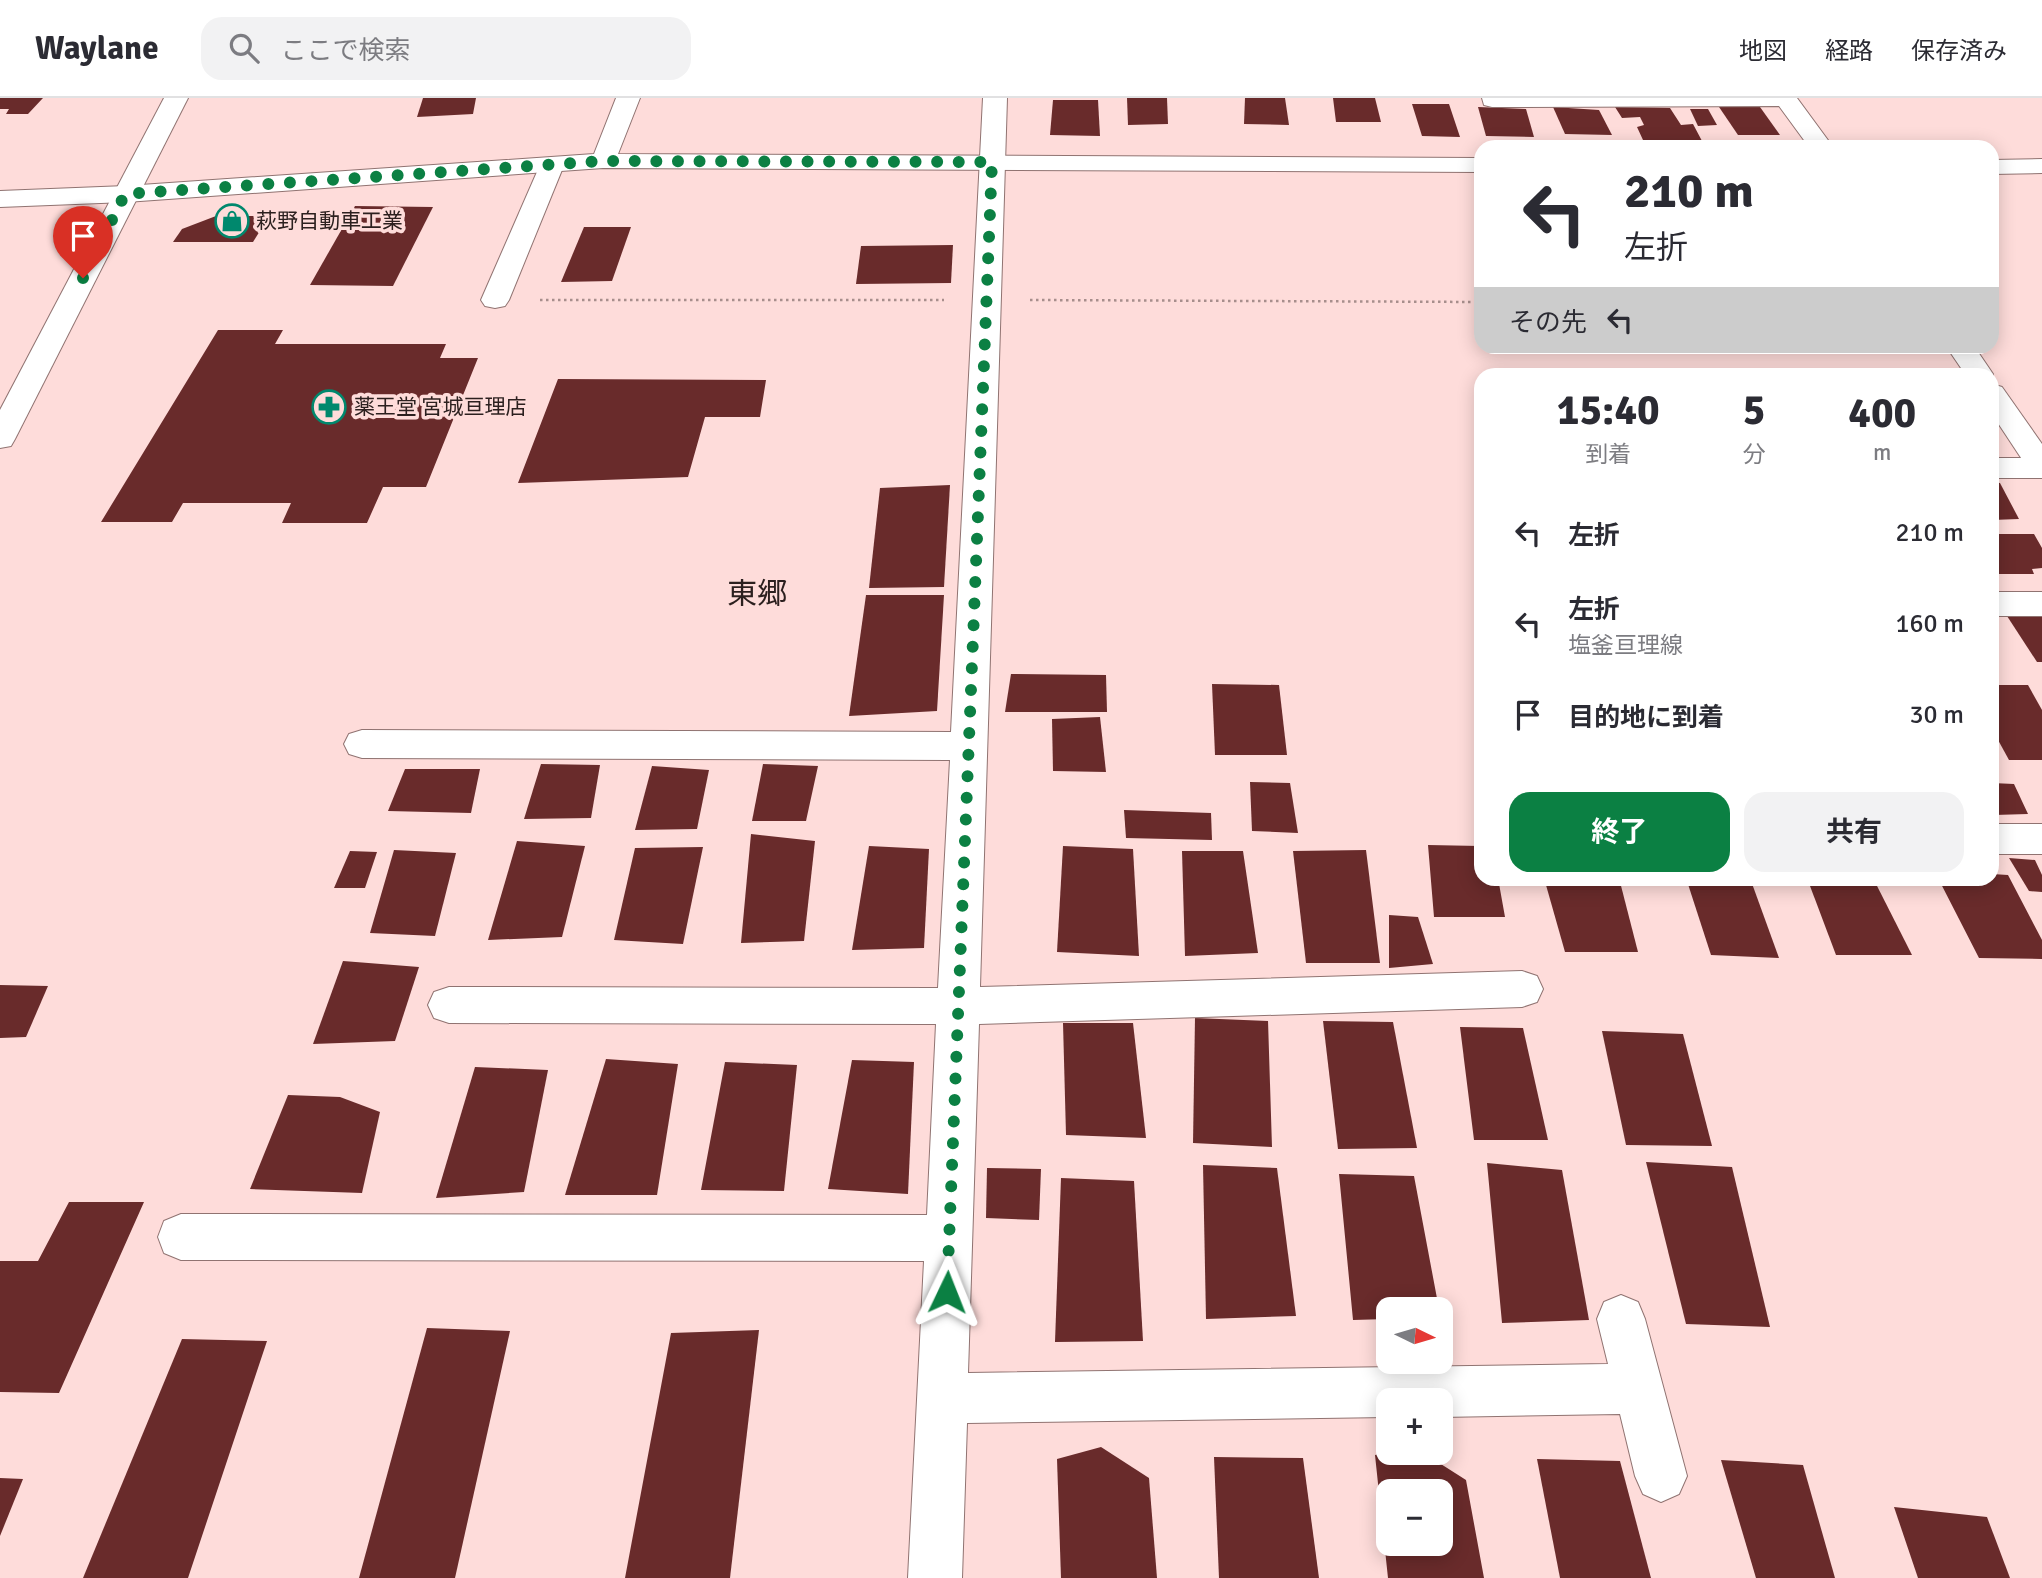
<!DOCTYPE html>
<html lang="ja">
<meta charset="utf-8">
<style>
:root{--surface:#fff;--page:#f2f2f3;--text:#2b2b33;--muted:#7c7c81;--line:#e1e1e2;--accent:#0b8043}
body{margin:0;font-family:Signika,"Noto Sans JP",sans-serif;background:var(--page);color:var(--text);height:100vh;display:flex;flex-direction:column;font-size:26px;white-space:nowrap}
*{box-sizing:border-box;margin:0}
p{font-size:23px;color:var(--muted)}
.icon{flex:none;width:38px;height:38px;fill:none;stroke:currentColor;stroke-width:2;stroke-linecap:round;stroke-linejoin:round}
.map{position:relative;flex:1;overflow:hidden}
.details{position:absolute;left:1474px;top:270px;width:525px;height:518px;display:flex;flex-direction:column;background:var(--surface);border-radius:21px;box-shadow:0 4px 18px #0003}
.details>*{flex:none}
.guide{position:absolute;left:1474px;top:42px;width:525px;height:214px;border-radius:21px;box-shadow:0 4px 18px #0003;background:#fff;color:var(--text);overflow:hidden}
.needle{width:46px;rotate:95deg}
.controls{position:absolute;left:1376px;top:1199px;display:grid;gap:14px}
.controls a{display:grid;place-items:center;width:77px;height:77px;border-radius:14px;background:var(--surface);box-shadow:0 4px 18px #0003;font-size:35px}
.pin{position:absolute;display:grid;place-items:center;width:60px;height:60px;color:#fff;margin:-72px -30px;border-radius:50% 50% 50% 0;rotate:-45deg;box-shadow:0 0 7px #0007}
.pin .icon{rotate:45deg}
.me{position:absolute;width:77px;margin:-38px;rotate:2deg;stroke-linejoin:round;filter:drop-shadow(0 0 5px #0008)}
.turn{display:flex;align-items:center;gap:24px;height:147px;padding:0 35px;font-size:32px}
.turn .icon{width:91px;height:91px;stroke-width:2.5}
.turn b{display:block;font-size:49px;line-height:60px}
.then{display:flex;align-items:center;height:66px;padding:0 35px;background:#0003;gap:14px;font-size:26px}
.eta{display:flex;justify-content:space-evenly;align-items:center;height:119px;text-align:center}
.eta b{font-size:42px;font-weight:700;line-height:49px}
.button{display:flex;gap:14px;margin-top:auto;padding:14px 35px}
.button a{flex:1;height:80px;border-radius:21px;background:var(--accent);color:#fff;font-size:28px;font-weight:700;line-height:80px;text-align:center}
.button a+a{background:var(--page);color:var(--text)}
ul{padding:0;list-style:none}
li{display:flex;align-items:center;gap:21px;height:91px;padding:0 35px}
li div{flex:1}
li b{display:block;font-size:26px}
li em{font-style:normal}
header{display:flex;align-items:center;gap:42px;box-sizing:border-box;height:98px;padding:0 35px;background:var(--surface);border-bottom:2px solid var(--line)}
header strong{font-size:33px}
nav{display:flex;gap:38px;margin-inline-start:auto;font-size:24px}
.search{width:490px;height:63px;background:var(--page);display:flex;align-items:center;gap:18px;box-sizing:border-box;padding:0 24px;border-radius:21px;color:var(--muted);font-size:26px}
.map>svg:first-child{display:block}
.building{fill:#692b2b;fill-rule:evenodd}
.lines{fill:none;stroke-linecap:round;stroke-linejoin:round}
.street-casing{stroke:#907371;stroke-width:2}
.secondary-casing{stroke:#907371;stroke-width:2}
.primary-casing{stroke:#907371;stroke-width:2}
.path{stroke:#a78e8c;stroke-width:2.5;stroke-dasharray:2.5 3.5;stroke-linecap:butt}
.street{fill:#fff;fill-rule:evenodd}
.secondary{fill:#fff;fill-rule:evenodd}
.primary{fill:#fff;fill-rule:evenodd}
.route{stroke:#0b8043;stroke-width:12;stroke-dasharray:0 21.6}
.labels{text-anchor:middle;stroke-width:7;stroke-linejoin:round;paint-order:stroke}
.far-poi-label{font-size:21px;fill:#2c201f;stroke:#fedcda;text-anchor:start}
.quarter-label{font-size:30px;fill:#2c201f;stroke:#fedcda}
</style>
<header>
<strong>Waylane</strong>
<div class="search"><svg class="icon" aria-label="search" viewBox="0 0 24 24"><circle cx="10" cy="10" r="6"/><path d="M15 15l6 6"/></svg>ここで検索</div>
<nav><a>地図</a><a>経路</a><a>保存済み</a></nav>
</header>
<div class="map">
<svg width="2042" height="1480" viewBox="0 0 2042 1480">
<rect width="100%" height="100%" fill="#fedcda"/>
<!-- building -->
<g class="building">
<path d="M0,0H43L28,16H6L9,11H0Z"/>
<path d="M423,0H476L473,16L417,19Z"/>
<path d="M1127,0H1167L1168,26L1128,27Z"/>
<path d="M1245,0H1285L1289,27L1244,26Z"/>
<path d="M1333,0H1375L1381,24H1336Z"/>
<path d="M1053,2H1098L1100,38L1050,37Z"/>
<path d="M1412,6H1449L1460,39L1422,38Z"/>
<path d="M1478,9L1526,11L1534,39L1486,38Z"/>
<path d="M1553,9L1599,12L1612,37L1565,36Z"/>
<path d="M1615,9L1670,10L1681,27L1693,26L1702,43L1643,42L1637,29L1644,27L1640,19L1622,20Z"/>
<path d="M1719,9H1760L1780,37H1738Z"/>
<path d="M1690,11H1708L1717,27L1698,28Z"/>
<path d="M355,108L433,109L393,188L310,187Z"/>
<path d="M216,118H269L253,144H173L182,131Z"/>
<path d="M584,129H631L612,183L561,184Z"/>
<path d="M953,147L951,185L856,186L861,148Z"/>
<path d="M218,232H283L275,246H446L440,260H478L426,389H383L367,425H282L291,405H183L172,424H101Z"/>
<path d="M558,281L766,282L760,319H705L688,379L518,385Z"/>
<path d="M1992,384L2000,385L2019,421L1992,422Z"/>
<path d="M950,387L944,489L869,490L880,390Z"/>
<path d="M1992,436H2034L2042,450V470L2032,471L2034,476H1992Z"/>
<path d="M866,497H944L937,613L849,618Z"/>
<path d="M2007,518L2042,519V564H2037Z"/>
<path d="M1011,576L1106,577L1107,614H1005Z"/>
<path d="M1212,586L1279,587L1287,657H1215Z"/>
<path d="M1992,587H2028L2042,612V662H2009L1992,631Z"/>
<path d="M1100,619L1106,674L1053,673L1052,621Z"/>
<path d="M541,666L600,667L591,720L524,721Z"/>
<path d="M763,666L818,668L806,723H752Z"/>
<path d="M652,668L709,672L697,731L635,732Z"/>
<path d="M405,671H480L471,715L388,713Z"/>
<path d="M1250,684L1290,685L1298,735L1252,733Z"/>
<path d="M1992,685L2014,686L2028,716L1994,717L1992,711Z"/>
<path d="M1124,712L1211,715L1212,742L1126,740Z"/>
<path d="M751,736L815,743L804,843L741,845Z"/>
<path d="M517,743L585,748L562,839L488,842Z"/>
<path d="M1428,747L1480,748V780H1498L1505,819H1434Z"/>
<path d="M869,748L929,751L924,850L852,852Z"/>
<path d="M1063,748L1133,751L1139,858L1057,854Z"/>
<path d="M703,749L683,846L614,842L635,750Z"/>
<path d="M394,752L456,755L435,838L370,835Z"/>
<path d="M1366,752L1380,865H1306L1293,753Z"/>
<path d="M350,753L377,754L365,790H334Z"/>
<path d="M1182,753H1243L1258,855L1185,858Z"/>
<path d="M2009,760L2035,762L2042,777V794L2029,793Z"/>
<path d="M1992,776L2008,777L2042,842V861L1979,860L1938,780H1992Z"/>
<path d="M1544,780H1619L1638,854H1565Z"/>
<path d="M1686,780H1750L1779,860L1711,857Z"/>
<path d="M1807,780H1873L1912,857H1836Z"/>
<path d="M1389,817L1418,819L1433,866L1389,870Z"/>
<path d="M343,863L419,869L395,943L313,946Z"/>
<path d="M0,887L48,888L26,939L0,940Z"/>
<path d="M1195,920L1268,923L1272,1049L1193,1045Z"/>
<path d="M1323,923L1393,924L1417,1050L1338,1051Z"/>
<path d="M1063,925H1133L1146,1040L1066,1037Z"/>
<path d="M1460,929L1523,930L1548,1042H1474Z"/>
<path d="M1602,933L1683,936L1712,1048L1626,1047Z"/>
<path d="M606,961L678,966L657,1097H565Z"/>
<path d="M852,962L914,964L908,1096L828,1091Z"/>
<path d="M725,964L797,967L784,1093L701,1092Z"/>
<path d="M475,969L548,972L524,1094L436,1100Z"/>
<path d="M288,997L340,999L380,1014L362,1095L250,1091Z"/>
<path d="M1646,1064L1732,1069L1770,1229L1686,1226Z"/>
<path d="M1487,1065L1562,1072L1589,1222L1502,1225Z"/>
<path d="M1203,1067L1277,1070L1296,1218L1206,1221Z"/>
<path d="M987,1070L1041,1071L1039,1122L986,1120Z"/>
<path d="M1339,1076L1414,1078L1439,1211H1388V1221L1353,1222Z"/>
<path d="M1061,1080L1134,1083L1143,1243L1055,1244Z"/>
<path d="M69,1104H144L59,1295L0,1294V1163H38Z"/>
<path d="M427,1230L510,1233L455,1480H359Z"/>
<path d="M759,1232L730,1480H625L671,1235Z"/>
<path d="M182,1241L267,1243L188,1480H83Z"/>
<path d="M1101,1349L1149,1380L1157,1480H1061L1057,1361Z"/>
<path d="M1388,1354H1422L1466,1382L1484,1480H1388L1375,1357ZM1388,1393H1440V1446H1388Z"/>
<path d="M1214,1359L1303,1360L1319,1480H1219Z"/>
<path d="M1537,1361L1620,1363L1651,1480H1560Z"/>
<path d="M1721,1362L1803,1367L1835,1480H1756Z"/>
<path d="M0,1380L23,1381L0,1438Z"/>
<path d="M1894,1409L1987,1419L2010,1480H1918Z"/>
</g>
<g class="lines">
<defs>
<g id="street">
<path d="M983,0H1007L980,889L1522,873L1537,878L1543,891L1537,904L1522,909L979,926L968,1275L1608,1266L1597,1221L1604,1204L1621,1197L1638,1204L1645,1221L1687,1378L1679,1396L1661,1404L1643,1396L1635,1378L1620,1316L1440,1319V1302H1388V1319L967,1325L962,1480H908L924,1163L181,1162L164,1155L158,1139L164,1123L181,1116L927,1117L936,926L449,925L434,920L428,907L434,894L449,889L938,890L950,662L362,660L349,656L344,646L349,636L362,632L951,634Z"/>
<path d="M1482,0H1797L1833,49H1809L1779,8L1492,9L1484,7Z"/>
<path d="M552,60L561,62L564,67L509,202L505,208L495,210L485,208L481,202L540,67L543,62Z"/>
<rect x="1992" y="360" width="50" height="20"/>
<rect x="1992" y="494" width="50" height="24"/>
<rect x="1992" y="726" width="50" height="30"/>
</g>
<g id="secondary">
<path d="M616,0H640L618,56L1480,60V74L603,70L126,104L0,109V93L126,88L594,56Z"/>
<path d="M2042,61V75L1992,76V62Z"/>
<path d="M1946,248H1974L1993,276L1992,279V276H1965Z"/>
<path d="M1992,286L2002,289L2042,346V378L2031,375L1992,316Z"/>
</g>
<path id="primary" d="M164,0H188L15,341L11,348L0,350V312Z"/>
</defs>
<!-- street casing -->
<use href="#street" class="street-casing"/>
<!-- secondary casing -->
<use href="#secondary" class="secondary-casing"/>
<!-- primary casing -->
<use href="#primary" class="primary-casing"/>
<!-- path -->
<g class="path">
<path d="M540,202H944"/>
<path d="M1030,202L1480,204"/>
</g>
<!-- street -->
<use href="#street" class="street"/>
<!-- secondary -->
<use href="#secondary" class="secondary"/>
<!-- primary -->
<use href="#primary" class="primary"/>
</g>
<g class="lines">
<!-- route -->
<path class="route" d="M83,180L125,96L603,63L992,64L947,1194"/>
</g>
<!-- icons -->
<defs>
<symbol id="shop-ring" viewBox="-11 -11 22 22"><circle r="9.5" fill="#fedcda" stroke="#00886d" stroke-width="1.5"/><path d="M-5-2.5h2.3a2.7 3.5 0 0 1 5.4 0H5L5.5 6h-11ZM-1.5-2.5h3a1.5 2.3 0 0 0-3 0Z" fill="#00886d"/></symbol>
<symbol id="pharmacy-ring" viewBox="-11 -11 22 22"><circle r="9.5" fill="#fedcda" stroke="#00886d" stroke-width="1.5"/><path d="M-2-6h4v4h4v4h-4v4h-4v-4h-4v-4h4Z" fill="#00886d"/></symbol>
</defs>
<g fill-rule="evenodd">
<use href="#shop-ring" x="213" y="104" width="38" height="38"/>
<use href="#pharmacy-ring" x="310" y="290" width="38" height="38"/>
</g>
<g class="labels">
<!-- far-poi labels -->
<g class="far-poi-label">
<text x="256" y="130">萩野自動車工業</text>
<text x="354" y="316">薬王堂 宮城亘理店</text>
</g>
<!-- quarter labels -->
<g class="quarter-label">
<text x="757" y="506">東郷</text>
</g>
</g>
</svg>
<div class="controls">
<a><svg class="needle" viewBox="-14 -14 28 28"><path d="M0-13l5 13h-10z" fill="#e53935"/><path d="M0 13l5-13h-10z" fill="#7c7c81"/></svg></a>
<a>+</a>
<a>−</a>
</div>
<div class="pin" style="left:83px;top:180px;background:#d93025"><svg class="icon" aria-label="arrive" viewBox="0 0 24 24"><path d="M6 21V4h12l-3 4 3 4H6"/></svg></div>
<svg class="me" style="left:947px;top:1194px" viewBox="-20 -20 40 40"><path d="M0-17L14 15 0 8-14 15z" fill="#0b8043" stroke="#fff" stroke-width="4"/></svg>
<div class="guide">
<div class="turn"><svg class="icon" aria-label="left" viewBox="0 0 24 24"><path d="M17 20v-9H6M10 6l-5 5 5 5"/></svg><div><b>210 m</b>左折</div></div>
<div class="then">その先<svg class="icon" aria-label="left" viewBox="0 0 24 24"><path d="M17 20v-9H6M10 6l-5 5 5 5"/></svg></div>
</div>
<section class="details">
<div class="eta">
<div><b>15:40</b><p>到着</p></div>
<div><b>5</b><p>分</p></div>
<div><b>400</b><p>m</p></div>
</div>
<ul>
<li><svg class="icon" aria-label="left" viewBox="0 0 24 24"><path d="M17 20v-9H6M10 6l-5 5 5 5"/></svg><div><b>左折</b></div><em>210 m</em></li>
<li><svg class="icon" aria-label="left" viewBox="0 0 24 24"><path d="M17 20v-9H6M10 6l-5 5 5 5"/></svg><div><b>左折</b><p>塩釜亘理線</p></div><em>160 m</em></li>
<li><svg class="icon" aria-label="arrive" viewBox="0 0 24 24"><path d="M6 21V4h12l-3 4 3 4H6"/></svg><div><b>目的地に到着</b></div><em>30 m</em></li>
</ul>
<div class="button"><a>終了</a><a>共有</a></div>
</section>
</div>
